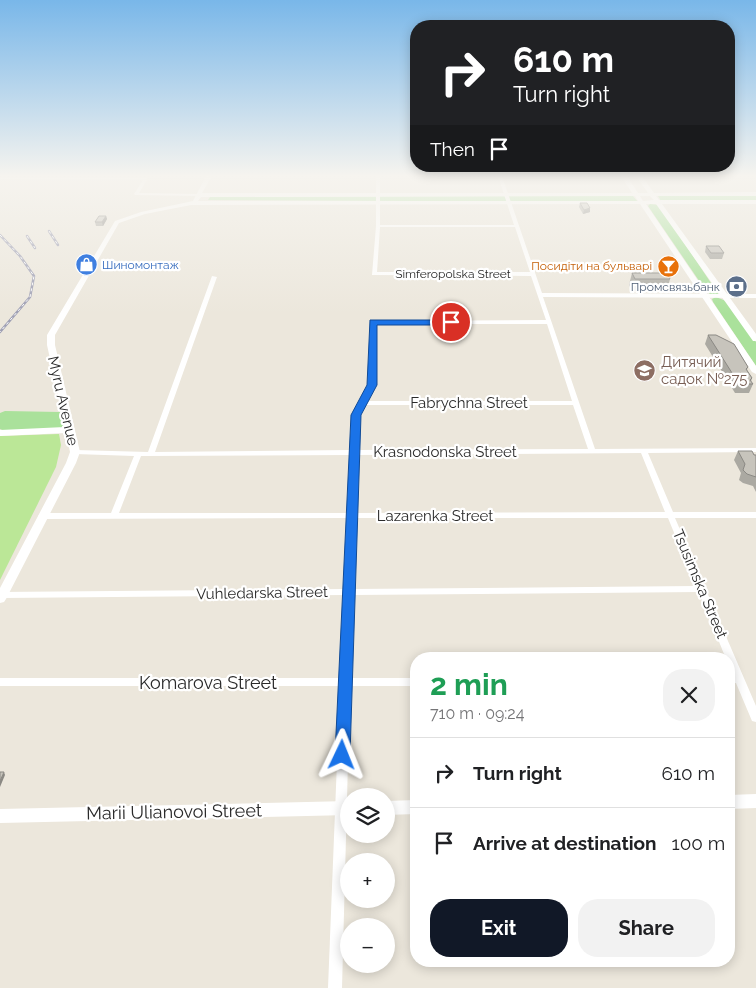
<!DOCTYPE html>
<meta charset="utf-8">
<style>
:root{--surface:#fff;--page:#f2f2f2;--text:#202124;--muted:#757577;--line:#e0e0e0;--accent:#111827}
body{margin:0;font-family:Raleway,sans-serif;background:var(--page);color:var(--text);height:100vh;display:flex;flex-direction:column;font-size:19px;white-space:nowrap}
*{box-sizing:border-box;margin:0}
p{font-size:16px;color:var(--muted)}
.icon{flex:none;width:28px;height:28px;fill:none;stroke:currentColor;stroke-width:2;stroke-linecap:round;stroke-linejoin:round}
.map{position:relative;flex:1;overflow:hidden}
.panel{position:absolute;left:410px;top:652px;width:325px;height:315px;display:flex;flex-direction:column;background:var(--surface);border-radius:20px;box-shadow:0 2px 12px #0003}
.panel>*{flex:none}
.top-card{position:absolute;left:410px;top:20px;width:325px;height:152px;border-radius:20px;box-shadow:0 2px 12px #0003;background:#202124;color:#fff;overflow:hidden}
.buttons{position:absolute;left:340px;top:788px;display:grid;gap:10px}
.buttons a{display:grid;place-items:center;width:55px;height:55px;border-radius:50%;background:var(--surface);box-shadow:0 2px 12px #0003;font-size:25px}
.pin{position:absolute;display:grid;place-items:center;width:42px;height:42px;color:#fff;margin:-21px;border:2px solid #fff;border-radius:50%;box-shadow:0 1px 5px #0007}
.me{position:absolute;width:55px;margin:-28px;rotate:2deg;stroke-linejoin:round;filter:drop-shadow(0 0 4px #0008)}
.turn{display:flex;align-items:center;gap:18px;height:105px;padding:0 20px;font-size:22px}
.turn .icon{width:65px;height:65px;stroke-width:2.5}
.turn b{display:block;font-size:35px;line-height:42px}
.then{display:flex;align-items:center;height:48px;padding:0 20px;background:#0003;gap:10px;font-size:19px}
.round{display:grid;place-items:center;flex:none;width:52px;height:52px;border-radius:20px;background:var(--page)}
.head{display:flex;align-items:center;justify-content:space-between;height:85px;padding:0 20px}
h1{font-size:30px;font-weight:700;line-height:38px;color:#1e9e55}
.action{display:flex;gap:10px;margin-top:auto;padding:10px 20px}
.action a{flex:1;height:58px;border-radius:20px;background:var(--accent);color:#fff;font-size:20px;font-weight:700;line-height:58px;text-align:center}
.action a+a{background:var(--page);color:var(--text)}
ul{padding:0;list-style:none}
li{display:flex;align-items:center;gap:15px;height:70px;padding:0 20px;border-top:1px solid var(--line)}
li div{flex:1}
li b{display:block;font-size:19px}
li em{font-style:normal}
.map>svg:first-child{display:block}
.green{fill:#aae19b}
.pitch{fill:#bbe797}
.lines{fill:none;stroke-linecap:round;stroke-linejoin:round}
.street{fill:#fff;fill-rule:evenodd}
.secondary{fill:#fff;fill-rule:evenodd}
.rail-casing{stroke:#9fa0b4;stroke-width:2.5}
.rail{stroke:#fff;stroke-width:1;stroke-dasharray:3;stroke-linecap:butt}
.wall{fill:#aba9a2}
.shaded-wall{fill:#8b8984}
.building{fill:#c7c4bc;stroke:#8b8984}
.route{fill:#1a73e8;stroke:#114b97}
.labels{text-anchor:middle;stroke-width:4.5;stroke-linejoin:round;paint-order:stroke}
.far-shop-label{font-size:12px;fill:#366cbe;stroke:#fff;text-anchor:start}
.far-food-label{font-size:12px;fill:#c56008;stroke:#fff;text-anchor:end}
.far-street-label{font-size:12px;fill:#2a2a2a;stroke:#fff}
.far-service-label{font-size:12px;fill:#4e5e75;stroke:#fff;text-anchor:end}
.education-label{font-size:15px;fill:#785e54;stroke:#fff;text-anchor:start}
.street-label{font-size:15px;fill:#2a2a2a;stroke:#fff}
.near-street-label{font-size:18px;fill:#2a2a2a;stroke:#fff}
</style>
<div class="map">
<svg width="756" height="988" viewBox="0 0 756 988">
<rect width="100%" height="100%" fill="#ece7dc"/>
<!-- green -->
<g class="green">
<path d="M756,195V201H661L658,196Z"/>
<path d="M633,196L638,202L208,200L210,197Z"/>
<path d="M650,204L659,205L719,295L710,294L706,291L648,206Z"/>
<path d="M716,297L726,301L756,342V366L713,302L712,299Z"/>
<path d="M5,411L60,412L64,416L66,426L59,430L7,432L0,429V413Z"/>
</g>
<!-- pitch -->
<path class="pitch" d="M59,434L61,445L56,467L0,580V436Z"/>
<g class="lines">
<!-- street -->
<g class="street">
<path d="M376,176H380V225H514L498,176H502L542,293L756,294V298L543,297L595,449L756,448V452L648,453L673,512H756V518H675L756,706V722L752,721L736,683H729V675H733L729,665V659H726L699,592L353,595L350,678H416V686H350L342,988H328L340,686H0V678H341L344,595L2,598H0V592L344,589L347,518L42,519L38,516L42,513H111L134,456L75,454L71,452L75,450L148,452L212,276L217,277L155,452L350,450L353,415L359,404L358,403L360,401L369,385L371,321L546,320L531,276L372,275L376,226ZM380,227H515L530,272H377ZM376,324H547L572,401H367L375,385ZM365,405H573L588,449L357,450L359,415ZM641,453L665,512L355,513L356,455ZM349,455L347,513H119L141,456ZM355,518H668L696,586L353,589Z"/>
<path d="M0,177L144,178L146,177L148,178L139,193L200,194L202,195L200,196L135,195L134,194L143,180L0,179Z"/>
</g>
<!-- secondary -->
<g class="secondary">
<path d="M206,176H212L202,193H632L621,176H627L638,193H648L636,176H642L654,193L756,192V196H656L659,200H756V204H662L756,334V341H753L656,204H646L756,366V374L752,372L640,204L191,205L145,214L119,223L55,335V345L80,452L76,463L6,599L4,602L0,603V588L66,463L70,452L66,433L0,436V430L65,427L47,345V335L115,221L141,212L193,201ZM635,196L638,201H198L201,197ZM640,196H650L654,200L643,201Z"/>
<path d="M756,794V808L729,809V795Z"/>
<path d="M416,800V814L386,815V801Z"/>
<path d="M349,801V815L0,823V809Z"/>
</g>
<defs>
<g id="rail">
<path d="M49,231L58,245"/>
<path d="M0,235L20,256L34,276L30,297L0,332"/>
<path d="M27,236L35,248"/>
</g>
</defs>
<!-- rail casing -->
<use href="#rail" class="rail-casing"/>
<!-- rail -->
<use href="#rail" class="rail"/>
</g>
<!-- wall -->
<g class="wall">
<path d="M580,203L590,208V212L583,214L579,207Z"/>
<path d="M106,216L107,219L103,226H96L95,222Z"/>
<path d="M706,246L724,253L722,259H710L705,252Z"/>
<path d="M632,273L670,279L667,291H632L629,285Z"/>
<path d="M708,335L748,367L747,370L752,378L751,382L753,384L749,393H735L705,344Z"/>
<path d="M738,451L756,455V492L753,486L743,483L739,480L741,473L734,460Z"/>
</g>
<!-- shaded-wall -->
<g class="shaded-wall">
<path d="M590,208V212L583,214L584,210Z"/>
<path d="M106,216L107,219L103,226L102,222Z"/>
<path d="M4,772L5,775L0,787V781Z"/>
</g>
<!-- building -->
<g class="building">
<path d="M580,203H587L590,208L584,210Z"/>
<path d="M99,216H106L102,222H95Z"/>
<path d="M706,246H719L724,253H711Z"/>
<path d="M632,273H667L670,279H635Z"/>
<path d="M708,335H716L734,344L748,367L746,369L752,378L750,380L753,384H739Z"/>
<path d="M738,451H752L754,455H756V477L747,474L743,470L745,464Z"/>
<path d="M0,772H4L0,781Z"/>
</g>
<!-- sky -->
<linearGradient id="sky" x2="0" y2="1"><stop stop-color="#79b7e9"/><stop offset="0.56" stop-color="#f6f4ef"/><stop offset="1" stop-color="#f6f4ef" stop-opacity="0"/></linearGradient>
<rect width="756" height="314" fill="url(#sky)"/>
<!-- route -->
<path class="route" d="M370,320H451L455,322L451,325H377V385L361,415L350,755L348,760L342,762L337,760L335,755L351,415L367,385Z"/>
<!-- icons -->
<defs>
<symbol id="shop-disc" viewBox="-11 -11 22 22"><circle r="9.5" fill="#3f7fe0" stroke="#fff"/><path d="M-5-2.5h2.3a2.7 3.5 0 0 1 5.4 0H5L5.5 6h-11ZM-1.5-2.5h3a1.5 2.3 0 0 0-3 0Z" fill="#fff"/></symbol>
<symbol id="bar-disc" viewBox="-11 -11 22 22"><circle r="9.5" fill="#e8710a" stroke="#fff"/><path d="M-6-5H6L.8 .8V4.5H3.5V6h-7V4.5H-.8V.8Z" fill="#fff"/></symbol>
<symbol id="bank-disc" viewBox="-11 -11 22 22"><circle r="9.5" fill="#5c6f8a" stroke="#fff"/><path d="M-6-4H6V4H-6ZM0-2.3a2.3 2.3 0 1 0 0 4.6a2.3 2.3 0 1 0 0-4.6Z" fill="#fff"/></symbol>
<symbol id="school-disc" viewBox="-11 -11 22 22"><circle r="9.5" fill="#8d6e63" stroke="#fff"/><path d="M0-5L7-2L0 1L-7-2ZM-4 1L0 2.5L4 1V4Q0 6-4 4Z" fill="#fff"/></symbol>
</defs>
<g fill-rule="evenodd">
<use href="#shop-disc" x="74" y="252" width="25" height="25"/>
<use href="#bar-disc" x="656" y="254" width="25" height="25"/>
<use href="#bank-disc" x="724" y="274" width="25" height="25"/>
<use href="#school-disc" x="632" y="358" width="25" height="25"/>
</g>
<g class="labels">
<!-- far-shop labels -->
<g class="far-shop-label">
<text x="102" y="269">Шиномонтаж</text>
</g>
<!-- far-food labels -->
<g class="far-food-label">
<text x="652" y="270">Посидіти на бульварі</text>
</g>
<!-- far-street labels -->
<g class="far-street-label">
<text x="453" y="278">Simferopolska Street</text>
</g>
<!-- far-service labels -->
<g class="far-service-label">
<text x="720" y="291">Промсвязьбанк</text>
</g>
<!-- education labels -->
<g class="education-label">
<text x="661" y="367">Дитячий<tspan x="661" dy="17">садок №275</tspan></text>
</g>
<!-- street labels -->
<g class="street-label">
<text transform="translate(63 401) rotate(77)" y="5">Myru Avenue</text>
<text x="469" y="408">Fabrychna Street</text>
<text x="445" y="457">Krasnodonska Street</text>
<text x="435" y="521">Lazarenka Street</text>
<text transform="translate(700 584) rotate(67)" y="5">Tsusimska Street</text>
<text transform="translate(262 593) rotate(-1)" y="5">Vuhledarska Street</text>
</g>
<!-- near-street labels -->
<g class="near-street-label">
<text x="208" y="689">Komarova Street</text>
<text transform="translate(174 812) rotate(-1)" y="6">Marii Ulianovoi Street</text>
</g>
</g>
</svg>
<div class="buttons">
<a><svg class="icon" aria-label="layers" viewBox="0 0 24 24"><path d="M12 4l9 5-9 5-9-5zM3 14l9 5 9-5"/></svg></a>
<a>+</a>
<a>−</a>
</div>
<div class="pin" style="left:451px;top:322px;background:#d93025"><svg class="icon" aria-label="arrive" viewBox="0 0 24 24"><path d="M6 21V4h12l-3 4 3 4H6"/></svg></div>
<svg class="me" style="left:342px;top:755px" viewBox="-20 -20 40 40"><path d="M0-17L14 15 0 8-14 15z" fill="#1a73e8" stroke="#fff" stroke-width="4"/></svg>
<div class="top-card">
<div class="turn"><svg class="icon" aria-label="right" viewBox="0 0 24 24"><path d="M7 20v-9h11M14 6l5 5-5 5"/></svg><div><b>610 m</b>Turn right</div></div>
<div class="then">Then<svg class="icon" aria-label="arrive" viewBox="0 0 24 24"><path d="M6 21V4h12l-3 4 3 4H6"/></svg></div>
</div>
<section class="panel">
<div class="head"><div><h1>2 min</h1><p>710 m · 09:24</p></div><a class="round"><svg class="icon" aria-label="close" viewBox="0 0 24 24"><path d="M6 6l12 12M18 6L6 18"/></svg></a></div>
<ul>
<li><svg class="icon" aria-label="right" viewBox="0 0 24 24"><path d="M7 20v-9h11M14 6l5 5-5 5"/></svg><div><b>Turn right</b></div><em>610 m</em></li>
<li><svg class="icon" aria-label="arrive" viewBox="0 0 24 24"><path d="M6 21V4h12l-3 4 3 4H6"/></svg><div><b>Arrive at destination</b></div><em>100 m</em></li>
</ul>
<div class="action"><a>Exit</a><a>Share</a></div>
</section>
</div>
